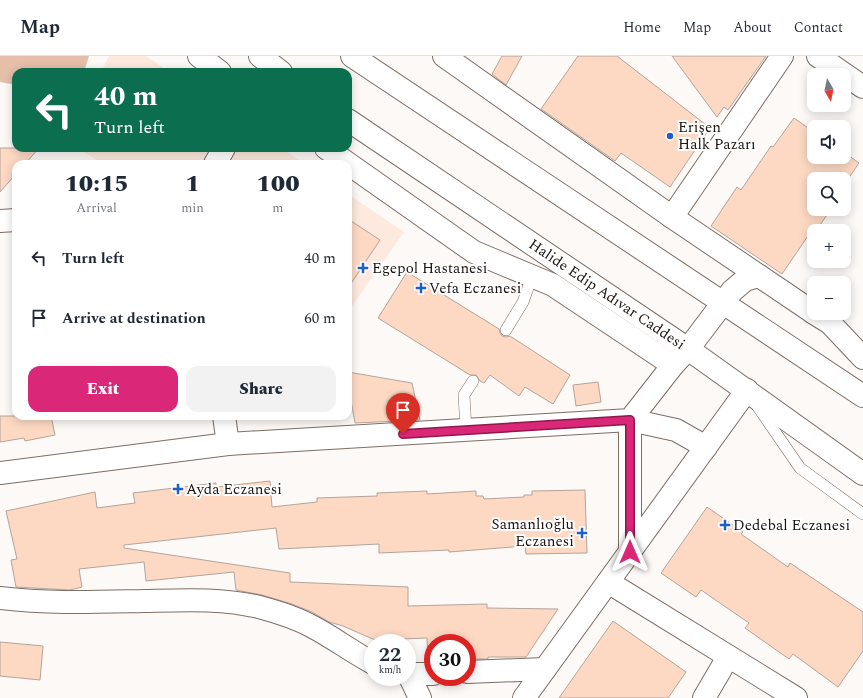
<!DOCTYPE html>
<meta charset="utf-8">
<style>
:root{--surface:#fff;--page:#f2f2f3;--text:#1f2937;--muted:#747a83;--line:#e0e1e3;--accent:#db2777}
body{margin:0;font-family:Spectral,serif;background:var(--page);color:var(--text);height:100vh;display:flex;flex-direction:column;font-size:15px;white-space:nowrap}
*{box-sizing:border-box;margin:0}
p{font-size:13px;color:var(--muted)}
.icon{flex:none;width:22px;height:22px;fill:none;stroke:currentColor;stroke-width:2;stroke-linecap:round;stroke-linejoin:round}
.map{position:relative;flex:1;overflow:hidden}
.details{position:absolute;left:12px;top:104px;width:340px;height:260px;display:flex;flex-direction:column;background:var(--surface);border-radius:12px;box-shadow:0 2px 10px #0003}
.details>*{flex:none}
.guide{position:absolute;left:12px;top:12px;width:340px;height:84px;border-radius:12px;box-shadow:0 2px 10px #0003;background:#0b6e4f;color:#fff;overflow:hidden}
.needle{width:26px;rotate:171deg}
.buttons{position:absolute;left:807px;top:12px;display:grid;gap:8px}
.buttons a{display:grid;place-items:center;width:44px;height:44px;border-radius:8px;background:var(--surface);box-shadow:0 2px 10px #0003;font-size:20px}
.speed{position:absolute;left:364px;top:578px;display:flex;gap:8px;font-size:20px;font-weight:700;text-align:center}
.speed>*{display:grid;place-content:center;width:52px;height:52px;border-radius:50%;background:var(--surface);box-shadow:0 2px 10px #0003;line-height:1}
.speed small{font-size:10px;font-weight:400}
.speed .limit{border:6px solid #d22;background:#fff;color:#111}
.pin{position:absolute;display:grid;place-items:center;width:34px;height:34px;color:#fff;margin:-41px -17px;border-radius:50% 50% 50% 0;rotate:-45deg;box-shadow:0 0 4px #0007}
.pin .icon{rotate:45deg}
.me{position:absolute;width:44px;margin:-22px;rotate:0deg;stroke-linejoin:round;filter:drop-shadow(0 0 3px #0008)}
.turn{display:flex;align-items:center;gap:14px;height:84px;padding:0 16px;font-size:18px}
.turn .icon{width:52px;height:52px;stroke-width:2.5}
.turn b{display:block;font-size:28px;line-height:34px}
.eta{display:flex;justify-content:space-evenly;align-items:center;height:68px;text-align:center}
.eta b{font-size:24px;font-weight:800;line-height:28px}
.cta{display:flex;gap:8px;margin-top:auto;padding:8px 16px}
.cta a{flex:1;height:46px;border-radius:12px;background:var(--accent);color:#fff;font-size:16px;font-weight:800;line-height:46px;text-align:center}
.cta a+a{background:var(--page);color:var(--text)}
ul{padding:0;list-style:none}
li{display:flex;align-items:center;gap:12px;height:60px;padding:0 16px}
li div{flex:1}
li b{display:block;font-size:15px}
li em{font-style:normal}
header{display:flex;align-items:center;gap:24px;box-sizing:border-box;height:56px;padding:0 20px;background:var(--surface);border-bottom:1px solid var(--line)}
header strong{font-size:19px}
nav{display:flex;gap:22px;margin-inline-start:auto;font-size:14px}
.map>svg:first-child{display:block}
.built{fill:#fde9de}
.green{fill:#e5bfaa}
.building{fill:#fdd9c4;stroke:#b4a49b}
.lines{fill:none;stroke-linecap:round;stroke-linejoin:round}
.lane-casing{stroke:#7d6e66;stroke-width:12}
.street-casing{stroke:#7d6e66;stroke-width:24}
.secondary-casing{stroke:#7d6e66;stroke-width:24}
.primary-casing{stroke:#7d6e66;stroke-width:24}
.lane{stroke:#fff;stroke-width:11}
.street{stroke:#fff;stroke-width:22}
.secondary{stroke:#fff;stroke-width:22}
.primary{stroke:#fff;stroke-width:22}
.route-casing{stroke:#8e194d;stroke-width:10}
.route{stroke:#db2777;stroke-width:7}
.poi-dot{fill:#1e5fcb;stroke:#fff;stroke-width:1.5}
.labels{text-anchor:middle;stroke-width:4;stroke-linejoin:round;paint-order:stroke}
.poi-label{font-size:15px;fill:#1a1411;stroke:#fff;text-anchor:start}
.street-label{font-size:15px;fill:#1a1411;stroke:#fff}
</style>
<header>
<strong>Map</strong>
<nav><a>Home</a><a>Map</a><a>About</a><a>Contact</a></nav>
</header>
<div class="map">
<svg width="863" height="642" viewBox="0 0 863 642">
<rect width="100%" height="100%" fill="#fdf9f7"/>
<!-- built -->
<g class="built">
<path d="M109,0H146L170,16H101Z"/>
<path d="M76,92H281L305,108H104Z"/>
<path d="M348,138L404,176L352,250L348,248Z"/>
</g>
<!-- green -->
<path class="green" d="M0,0H89L84,16H16V29L0,26Z"/>
<!-- building -->
<g class="building">
<path d="M502,0H522L506,29L492,18Z"/>
<path d="M578,0H617L710,72L670,131L621,97L615,105L541,53Z"/>
<path d="M672,0H766L728,54L724,51L717,61Z"/>
<path d="M794,62L814,76V101H844V96L859,107L844,129V123H814V153H831L816,175H814V179L810,177L782,218L711,170L737,131L741,134L771,90L773,91Z"/>
<path d="M0,92H39L25,108H16V118L0,136Z"/>
<path d="M348,163L380,184L348,232Z"/>
<path d="M407,216L499,273L500,277L502,280L506,281L510,280L570,319L553,348L525,331L519,340L490,319L484,327L480,325L476,319H470L378,262Z"/>
<path d="M348,316L412,327L420,364L355,367L348,328Z"/>
<path d="M598,326L601,346L576,350L573,329Z"/>
<path d="M0,360H51L55,379L25,385L24,382L0,386Z"/>
<path d="M270,425L272,451L317,446V442L377,440V437L427,435V438L476,435V440H483L484,443L524,441V439H532V435L585,434L587,497L526,498L525,490L449,496V494L379,497V488L279,493L276,472L124,489V492L290,517V526L408,531V550L487,548V552L558,553L526,601H488V603H467V587H433V604L428,605L427,582L375,584L343,570L329,566L312,556L292,548L262,539L236,534L234,516L146,525L144,506L79,513L82,531L70,534L16,531L11,504L17,503L6,455L95,436L97,452L135,447L133,437L216,427V431Z"/>
<path d="M707,451L743,476L741,478L788,511L790,507L863,556V595L838,631L793,598L789,603L745,572L749,567L701,534L696,541L661,517Z"/>
<path d="M613,565L686,616L668,642H559Z"/>
<path d="M0,586L43,590L40,624L0,620Z"/>
</g>
<g class="lines">
<defs>
<g id="lane">
<path d="M506,274L523,246L532,221"/>
<path d="M758,351L800,412L863,458"/>
<path d="M466,374L464,339L473,325"/>
</g>
<g id="street">
<path d="M199,0L220,16"/>
<path d="M818,0L863,31"/>
<path d="M326,92L474,196L553,229L673,309"/>
<path d="M215,108L224,92"/>
<path d="M672,161L782,0"/>
<path d="M0,165L16,164"/>
<path d="M224,360L228,388"/>
<path d="M0,417L228,388L630,364L673,309L688,293"/>
<path d="M630,496V364L676,374L706,391"/>
<path d="M608,526L796,642"/>
<path d="M0,542C48,548 97,546 145,545C184,544 222,542 259,551C278,556 297,562 313,571C334,582 352,596 373,607"/>
<path d="M467,616L545,613"/>
<path d="M407,618H433"/>
<path d="M409,619L420,642"/>
<path d="M524,642L747,334"/>
<path d="M704,642L728,601"/>
</g>
<g id="secondary">
<path d="M444,0L672,161L814,257"/>
<path d="M814,257L830,267L863,302"/>
</g>
<g id="primary">
<path d="M260,0L281,16"/>
<path d="M352,0L863,340"/>
<path d="M348,64L688,293L863,418"/>
<path d="M688,293L732,235L745,224L758,220"/>
</g>
</defs>
<!-- lane casing -->
<use href="#lane" class="lane-casing"/>
<!-- street casing -->
<use href="#street" class="street-casing"/>
<!-- secondary casing -->
<use href="#secondary" class="secondary-casing"/>
<!-- primary casing -->
<use href="#primary" class="primary-casing"/>
<!-- lane -->
<use href="#lane" class="lane"/>
<!-- street -->
<use href="#street" class="street"/>
<!-- secondary -->
<use href="#secondary" class="secondary"/>
<!-- primary -->
<use href="#primary" class="primary"/>
</g>
<g class="lines">
<defs>
<path id="route" d="M403,378L630,364V496"/>
</defs>
<!-- route casing -->
<use href="#route" class="route-casing"/>
<!-- route -->
<use href="#route" class="route"/>
</g>
<!-- markers -->
<g class="poi-dot">
<circle cx="670" cy="80" r="4"/>
<path d="M361 206h4v4h4v4h-4v4h-4v-4h-4v-4h4z"/>
<path d="M419 226h4v4h4v4h-4v4h-4v-4h-4v-4h4z"/>
<path d="M176 427h4v4h4v4h-4v4h-4v-4h-4v-4h4z"/>
<path d="M723 463h4v4h4v4h-4v4h-4v-4h-4v-4h4z"/>
<path d="M580 471h4v4h4v4h-4v4h-4v-4h-4v-4h4z"/>
</g>
<g class="labels">
<!-- poi labels -->
<g class="poi-label">
<text x="678" y="76">Erişen<tspan x="678" dy="17">Halk Pazarı</tspan></text>
<text x="372" y="217">Egepol Hastanesi</text>
<text x="429" y="237">Vefa Eczanesi</text>
<text x="186" y="438">Ayda Eczanesi</text>
<text x="574" y="473" text-anchor="end">Samanlıoğlu<tspan x="574" dy="17">Eczanesi</tspan></text>
<text x="733" y="474">Dedebal Eczanesi</text>
</g>
<!-- street labels -->
<g class="street-label">
<text transform="translate(607 238) rotate(34)" y="5">Halide Edip Adıvar Caddesi</text>
</g>
</g>
</svg>
<div class="buttons">
<a><svg class="needle" viewBox="-14 -14 28 28"><path d="M0-13l5 13h-10z" fill="#e53935"/><path d="M0 13l5-13h-10z" fill="#747a83"/></svg></a>
<a><svg class="icon" aria-label="sound" viewBox="0 0 24 24"><path d="M4 9h4l5-4v14l-5-4H4zM17 9q2 3 0 6"/></svg></a>
<a><svg class="icon" aria-label="search" viewBox="0 0 24 24"><circle cx="10" cy="10" r="6"/><path d="M15 15l6 6"/></svg></a>
<a>+</a>
<a>−</a>
</div>
<div class="speed"><div>22<small>km/h</small></div><div class="limit">30</div></div>
<div class="pin" style="left:403px;top:378px;background:#d93025"><svg class="icon" aria-label="arrive" viewBox="0 0 24 24"><path d="M6 21V4h12l-3 4 3 4H6"/></svg></div>
<svg class="me" style="left:630px;top:496px" viewBox="-20 -20 40 40"><path d="M0-17L14 15 0 8-14 15z" fill="#db2777" stroke="#fff" stroke-width="4"/></svg>
<div class="guide">
<div class="turn"><svg class="icon" aria-label="left" viewBox="0 0 24 24"><path d="M17 20v-9H6M10 6l-5 5 5 5"/></svg><div><b>40 m</b>Turn left</div></div>
</div>
<section class="details">
<div class="eta">
<div><b>10:15</b><p>Arrival</p></div>
<div><b>1</b><p>min</p></div>
<div><b>100</b><p>m</p></div>
</div>
<ul>
<li><svg class="icon" aria-label="left" viewBox="0 0 24 24"><path d="M17 20v-9H6M10 6l-5 5 5 5"/></svg><div><b>Turn left</b></div><em>40 m</em></li>
<li><svg class="icon" aria-label="arrive" viewBox="0 0 24 24"><path d="M6 21V4h12l-3 4 3 4H6"/></svg><div><b>Arrive at destination</b></div><em>60 m</em></li>
</ul>
<div class="cta"><a>Exit</a><a>Share</a></div>
</section>
</div>
